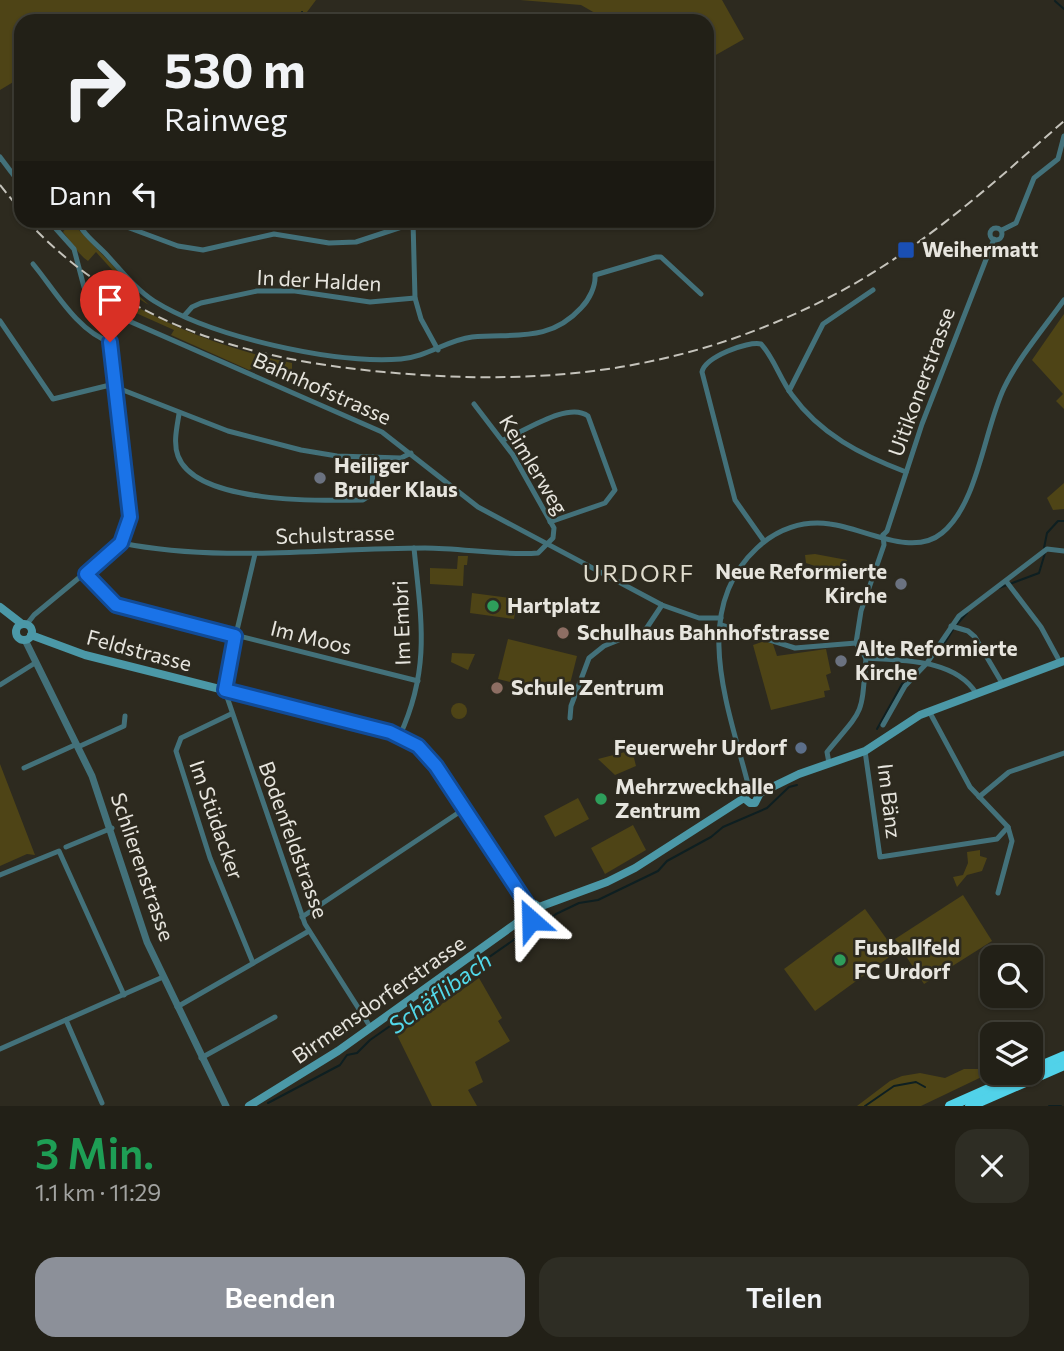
<!DOCTYPE html>
<html lang="de">
<meta charset="utf-8">
<style>
:root{--surface:#222017;--page:#2e2d24;--text:#f1f3f6;--muted:#a2a3a1;--line:#3f3e36;--accent:#8c9099}
body{margin:0;font-family:Commissioner,sans-serif;background:var(--page);color:var(--text);height:100vh;display:flex;flex-direction:column;font-size:26px;white-space:nowrap}
*{box-sizing:border-box;margin:0}
p{font-size:23px;color:var(--muted)}
.icon{flex:none;width:38px;height:38px;fill:none;stroke:currentColor;stroke-width:2;stroke-linecap:round;stroke-linejoin:round}
.map{position:relative;height:1106px;overflow:hidden}
.drawer{display:flex;flex-direction:column;background:var(--surface);flex:1}
.drawer>*{flex:none}
.hud{position:absolute;left:14px;top:14px;width:700px;height:214px;border-radius:21px;box-shadow:0 2px 5px #0004,0 0 0 2px var(--line);background:#222017;color:var(--text);overflow:hidden}
.fabs{position:absolute;left:980px;top:945px;display:grid;gap:14px}
.fabs a{display:grid;place-items:center;width:63px;height:63px;border-radius:14px;background:var(--surface);box-shadow:0 2px 5px #0004,0 0 0 2px var(--line);font-size:35px}
.pin{position:absolute;display:grid;place-items:center;width:60px;height:60px;color:#fff;margin:-72px -30px;border-radius:50% 50% 50% 0;rotate:-45deg;box-shadow:0 0 7px #0007}
.pin .icon{rotate:45deg}
.me{position:absolute;width:77px;margin:-38px;rotate:335deg;stroke-linejoin:round;filter:drop-shadow(0 0 5px #0008)}
.turn{display:flex;align-items:center;gap:24px;height:147px;padding:0 35px;font-size:32px}
.turn .icon{width:91px;height:91px;stroke-width:2.5}
.turn b{display:block;font-size:49px;line-height:60px}
.then{display:flex;align-items:center;height:66px;padding:0 35px;background:#0003;gap:14px;font-size:26px}
.round{display:grid;place-items:center;flex:none;width:74px;height:74px;border-radius:21px;background:var(--page)}
.head{display:flex;align-items:center;justify-content:space-between;height:119px;padding:0 35px}
h1{font-size:42px;font-weight:600;line-height:52px;color:#1e9e55}
.button{display:flex;gap:14px;margin-top:auto;padding:14px 35px}
.button a{flex:1;height:80px;border-radius:21px;background:var(--accent);color:#fff;font-size:28px;font-weight:600;line-height:80px;text-align:center}
.button a+a{background:var(--page);color:var(--text)}
.map>svg:first-child{display:block}
.green{fill:#4e4416}
.lines{fill:none;stroke-linecap:round;stroke-linejoin:round}
.stream{stroke:#0e1f21;stroke-width:2}
.minor{stroke:#43717a;stroke-width:5}
.tertiary{stroke:#43717a;stroke-width:7}
.secondary{stroke:#4b98a7;stroke-width:8}
.motorway{stroke:#51d2e9;stroke-width:10}
.rail{stroke:#c5c3bb;stroke-width:2;stroke-dasharray:10 5;stroke-linecap:butt}
.route-casing{stroke:#114b97;stroke-width:18}
.route{stroke:#1a73e8;stroke-width:12}
.transit-dot{fill:#1a4fb4;stroke:#2d2a1f;stroke-width:2.5}
.worship-dot{fill:#6b7280;stroke:#2d2a1f;stroke-width:2.5}
.leisure-dot{fill:#2e9e5b;stroke:#2d2a1f;stroke-width:2.5}
.education-dot{fill:#8d6e63;stroke:#2d2a1f;stroke-width:2.5}
.service-dot{fill:#5c6f8a;stroke:#2d2a1f;stroke-width:2.5}
.labels{text-anchor:middle;stroke-width:5;stroke-linejoin:round;paint-order:stroke}
.poi-label{font-size:21px;font-weight:bold;fill:#e7e5de;stroke:#2d2a1f;text-anchor:start}
.street-label{font-size:21px;fill:#e7e5de;stroke:#2d2a1f}
.water-label{font-size:23px;font-style:italic;fill:#52d8e9;stroke:#2d2a1f}
.quarter-label{font-size:24px;letter-spacing:2px;fill:#dfdbcc;stroke:#2d2a1f}
</style>
<div class="map">
<svg width="1064" height="1106" viewBox="0 0 1064 1106">
<rect width="100%" height="100%" fill="#2d2a1f"/>
<!-- green -->
<g class="green">
<path d="M0,0H316L307,12L305,21H21V89L15,81L0,90Z"/>
<path d="M520,0H722L744,39L707,60V21H609L581,5Z"/>
<path d="M69,224L75,226L120,273L119,277L149,305L111,282L115,273L96,252L88,261C79,255 70,241 63,232Z"/>
<path d="M102,287C162,324 223,349 292,363V369L285,372L259,365L249,370L171,335L174,330L127,309L103,293Z"/>
<path d="M1064,314V409L1056,401L1063,394L1032,360Z"/>
<path d="M1064,483V509L1053,510L1047,498Z"/>
<path d="M815,554L847,560L842,575L806,563L805,555Z"/>
<path d="M458,556H468L467,565H464L463,586L430,584V568L457,569Z"/>
<path d="M472,593L517,599L514,619L470,613Z"/>
<path d="M508,639L577,656L567,696L498,679Z"/>
<path d="M765,641L773,644L777,656L826,649L831,673L826,675L830,690L824,691L825,697L771,710L753,645Z"/>
<path d="M452,653L475,654L468,670L451,662Z"/>
<path d="M243,689L389,726L390,727Z"/>
<circle cx="459" cy="711" r="8"/>
<path d="M629,751L633,754L636,766L615,775L598,759Z"/>
<path d="M0,764L35,855L27,854L0,866Z"/>
<path d="M578,798L589,819L555,837L544,816Z"/>
<path d="M633,825L646,850L605,874L591,848Z"/>
<path d="M980,850V856L987,858L982,871L967,875L957,887L953,877L963,875L968,863L967,852Z"/>
<path d="M963,895L992,941L924,984L895,939Z"/>
<path d="M865,909L896,952L815,1011L784,969Z"/>
<path d="M479,978L502,1018L498,1021L510,1041L475,1062L483,1082L468,1090L477,1106H432L397,1035Z"/>
<path d="M992,1064V1072L921,1106H857L890,1081L902,1076L920,1073L945,1078L964,1069H981Z"/>
</g>
<g class="lines">
<!-- stream -->
<g class="stream">
<path d="M1055,1L1064,9"/>
<path d="M299,21L302,12"/>
<path d="M1044,548L1047,533L1058,521H1064"/>
<path d="M999,588L1039,573L1045,553"/>
<path d="M957,624L967,613"/>
<path d="M936,657L954,628"/>
<path d="M877,729L902,684L912,674"/>
<path d="M268,1103L340,1065L347,1055L357,1053L370,1040L525,932L536,930L556,914L579,903L598,900L658,871L667,861L711,837L723,827L767,808L789,787L797,785"/>
<path d="M865,1106L894,1086L916,1082L925,1087"/>
<path d="M1049,1106H1061"/>
</g>
<!-- minor -->
<g class="minor">
<path d="M0,157L21,185"/>
<path d="M48,220L74,249L84,287L106,311L382,432L478,507L662,605L699,618H721"/>
<path d="M77,220C82,233 95,243 105,253C120,269 135,289 154,301C212,337 333,364 401,359C427,357 447,340 472,337C514,333 549,343 581,308C589,300 596,286 595,275L656,257H661L701,294"/>
<path d="M108,220L178,246L203,250L274,234L329,243L356,242L423,220"/>
<path d="M413,221L415,298L421,319L438,350"/>
<path d="M54,227L66,220"/>
<circle cx="996" cy="234" r="6"/>
<path d="M1002,230L1016,223L1034,178L1058,159L1064,136"/>
<path d="M33,264C54,289 77,331 110,342"/>
<path d="M184,316L192,307L201,303L257,291H295L370,302L415,298"/>
<path d="M0,321L53,399L110,385L228,431L301,450L337,456L401,458L411,453"/>
<path d="M789,391L823,324L873,290"/>
<path d="M179,414C177,427 173,443 178,456C196,504 321,501 363,500L372,494L373,457"/>
<path d="M503,440C524,432 568,401 588,416L615,490L605,503L550,522"/>
<path d="M883,535L887,531L922,424L994,239"/>
<path d="M764,541L735,500L702,372C705,357 747,341 761,344C774,358 780,379 792,395C820,434 861,455 906,472"/>
<path d="M121,543C222,563 323,548 425,548C461,548 504,556 538,553L553,538L554,528L513,455L474,404"/>
<path d="M255,554L224,685L226,694L305,924L371,1028"/>
<path d="M86,574L116,605L418,681"/>
<path d="M1006,581L1041,627L1060,662"/>
<path d="M27,624L34,615L121,543L128,525L129,504L106,311"/>
<path d="M721,625L795,648L856,643"/>
<path d="M951,626L968,631L975,637L1002,683"/>
<path d="M856,643L861,611L884,545L883,535"/>
<path d="M856,643L866,658"/>
<path d="M866,658C901,661 954,658 976,693"/>
<path d="M0,685L35,663"/>
<path d="M929,711L970,787L1008,827L1012,841L998,893"/>
<path d="M231,714L181,738L176,751L210,858L253,963"/>
<path d="M570,718L571,706L589,658L604,646L646,629L662,605"/>
<path d="M883,725L905,686L927,663L959,616L1047,549L1064,551"/>
<path d="M400,735C431,667 421,619 414,548"/>
<path d="M78,747L124,726L125,716"/>
<path d="M865,751L880,857L997,839L1008,827"/>
<path d="M829,763L827,752C865,706 861,718 866,658"/>
<path d="M24,768L77,744"/>
<path d="M749,788C730,711 688,612 757,548C777,529 803,520 830,524C864,528 912,558 942,533C978,504 984,430 1004,388C1019,357 1044,328 1064,300"/>
<path d="M979,797L1009,772L1064,753"/>
<path d="M66,847L112,828"/>
<path d="M0,875L59,851L124,995"/>
<path d="M302,917L464,809"/>
<path d="M177,1007L309,931"/>
<path d="M66,1020L102,1103"/>
<path d="M0,1049L163,977"/>
<path d="M201,1058L275,1017"/>
</g>
<!-- tertiary -->
<path class="tertiary" d="M25,640L92,776L147,942L226,1106"/>
<!-- secondary -->
<g class="secondary">
<path d="M0,607L22,624"/>
<circle cx="24" cy="632" r="8"/>
<path d="M31,635L85,655L375,728C401,735 420,744 436,767L527,904"/>
<path d="M760,793L799,774L865,751L920,715L1064,661"/>
<circle cx="531" cy="911" r="8"/>
<path d="M539,907L607,882L635,868L744,798L748,788H756L760,793L755,803H750L744,798"/>
<path d="M249,1106L338,1051L525,917"/>
</g>
<!-- motorway -->
<g class="motorway">
<path d="M1031,1070L1064,1056"/>
<path d="M950,1106L1025,1073"/>
<path d="M970,1106L1064,1065"/>
</g>
<!-- rail -->
<g class="rail">
<path d="M0,185L21,211"/>
<path d="M26,220C125,325 245,359 384,372C545,387 683,372 828,298C918,252 989,187 1064,121"/>
</g>
</g>
<g class="lines">
<defs>
<path id="route" d="M110,342L130,517L121,543L86,574L116,605L235,636L225,690L390,732L418,746L436,766L527,904L524,915L531,920"/>
</defs>
<!-- route casing -->
<use href="#route" class="route-casing"/>
<!-- route -->
<use href="#route" class="route"/>
</g>
<!-- markers -->
<rect class="transit-dot" x="897" y="241" width="18" height="18" rx="3.5"/>
<g class="worship-dot">
<circle cx="320" cy="478" r="7"/>
<circle cx="901" cy="584" r="7"/>
<circle cx="841" cy="661" r="7"/>
</g>
<g class="leisure-dot">
<circle cx="493" cy="606" r="7"/>
<circle cx="601" cy="799" r="7"/>
<circle cx="840" cy="960" r="7"/>
</g>
<g class="education-dot">
<circle cx="563" cy="633" r="7"/>
<circle cx="497" cy="688" r="7"/>
</g>
<circle class="service-dot" cx="801" cy="748" r="7"/>
<g class="labels">
<!-- poi labels -->
<g class="poi-label">
<text x="922" y="257">Weihermatt</text>
<text x="334" y="473">Heiliger<tspan x="334" dy="24">Bruder Klaus</tspan></text>
<text x="887" y="579" text-anchor="end">Neue Reformierte<tspan x="887" dy="24">Kirche</tspan></text>
<text x="507" y="613">Hartplatz</text>
<text x="577" y="640">Schulhaus Bahnhofstrasse</text>
<text x="855" y="656">Alte Reformierte<tspan x="855" dy="24">Kirche</tspan></text>
<text x="511" y="695">Schule Zentrum</text>
<text x="787" y="755" text-anchor="end">Feuerwehr Urdorf</text>
<text x="615" y="794">Mehrzweckhalle<tspan x="615" dy="24">Zentrum</tspan></text>
<text x="854" y="955">Fusballfeld<tspan x="854" dy="24">FC Urdorf</tspan></text>
</g>
<!-- street labels -->
<g class="street-label">
<text transform="translate(319 281) rotate(3)" y="7">In der Halden</text>
<text transform="translate(922 382) rotate(-70)" y="7">Uitikonerstrasse</text>
<text transform="translate(322 389) rotate(24)" y="7">Bahnhofstrasse</text>
<text transform="translate(533 465) rotate(59)" y="7">Keimlerweg</text>
<text transform="translate(335 535) rotate(-2)" y="7">Schulstrasse</text>
<text transform="translate(402 623) rotate(-92)" y="7">Im Embri</text>
<text transform="translate(311 638) rotate(14)" y="7">Im Moos</text>
<text transform="translate(139 651) rotate(15)" y="7">Feldstrasse</text>
<text transform="translate(889 801) rotate(83)" y="7">Im Bänz</text>
<text transform="translate(216 820) rotate(71)" y="7">Im Stüdacker</text>
<text transform="translate(293 840) rotate(70)" y="7">Bodenfeldstrasse</text>
<text transform="translate(142 867) rotate(71)" y="7">Schlierenstrasse</text>
<text transform="translate(379 1000) rotate(-35)" y="7">Birmensdorferstrasse</text>
</g>
<!-- water labels -->
<g class="water-label">
<text transform="translate(440 993) rotate(-36)" y="8">Schäflibach</text>
</g>
<!-- quarter labels -->
<g class="quarter-label">
<text x="639" y="582">URDORF</text>
</g>
</g>
</svg>
<div class="fabs">
<a><svg class="icon" aria-label="search" viewBox="0 0 24 24"><circle cx="10" cy="10" r="6"/><path d="M15 15l6 6"/></svg></a>
<a><svg class="icon" aria-label="layers" viewBox="0 0 24 24"><path d="M12 4l9 5-9 5-9-5zM3 14l9 5 9-5"/></svg></a>
</div>
<div class="pin" style="left:110px;top:342px;background:#d93025"><svg class="icon" aria-label="arrive" viewBox="0 0 24 24"><path d="M6 21V4h12l-3 4 3 4H6"/></svg></div>
<svg class="me" style="left:531px;top:920px" viewBox="-20 -20 40 40"><path d="M0-17L14 15 0 8-14 15z" fill="#1a73e8" stroke="#fff" stroke-width="4"/></svg>
<div class="hud">
<div class="turn"><svg class="icon" aria-label="right" viewBox="0 0 24 24"><path d="M7 20v-9h11M14 6l5 5-5 5"/></svg><div><b>530 m</b>Rainweg</div></div>
<div class="then">Dann<svg class="icon" aria-label="left" viewBox="0 0 24 24"><path d="M17 20v-9H6M10 6l-5 5 5 5"/></svg></div>
</div>
</div>
<section class="drawer">
<div class="head"><div><h1>3 Min.</h1><p>1.1 km · 11:29</p></div><a class="round"><svg class="icon" aria-label="close" viewBox="0 0 24 24"><path d="M6 6l12 12M18 6L6 18"/></svg></a></div>
<div class="button"><a>Beenden</a><a>Teilen</a></div>
</section>
